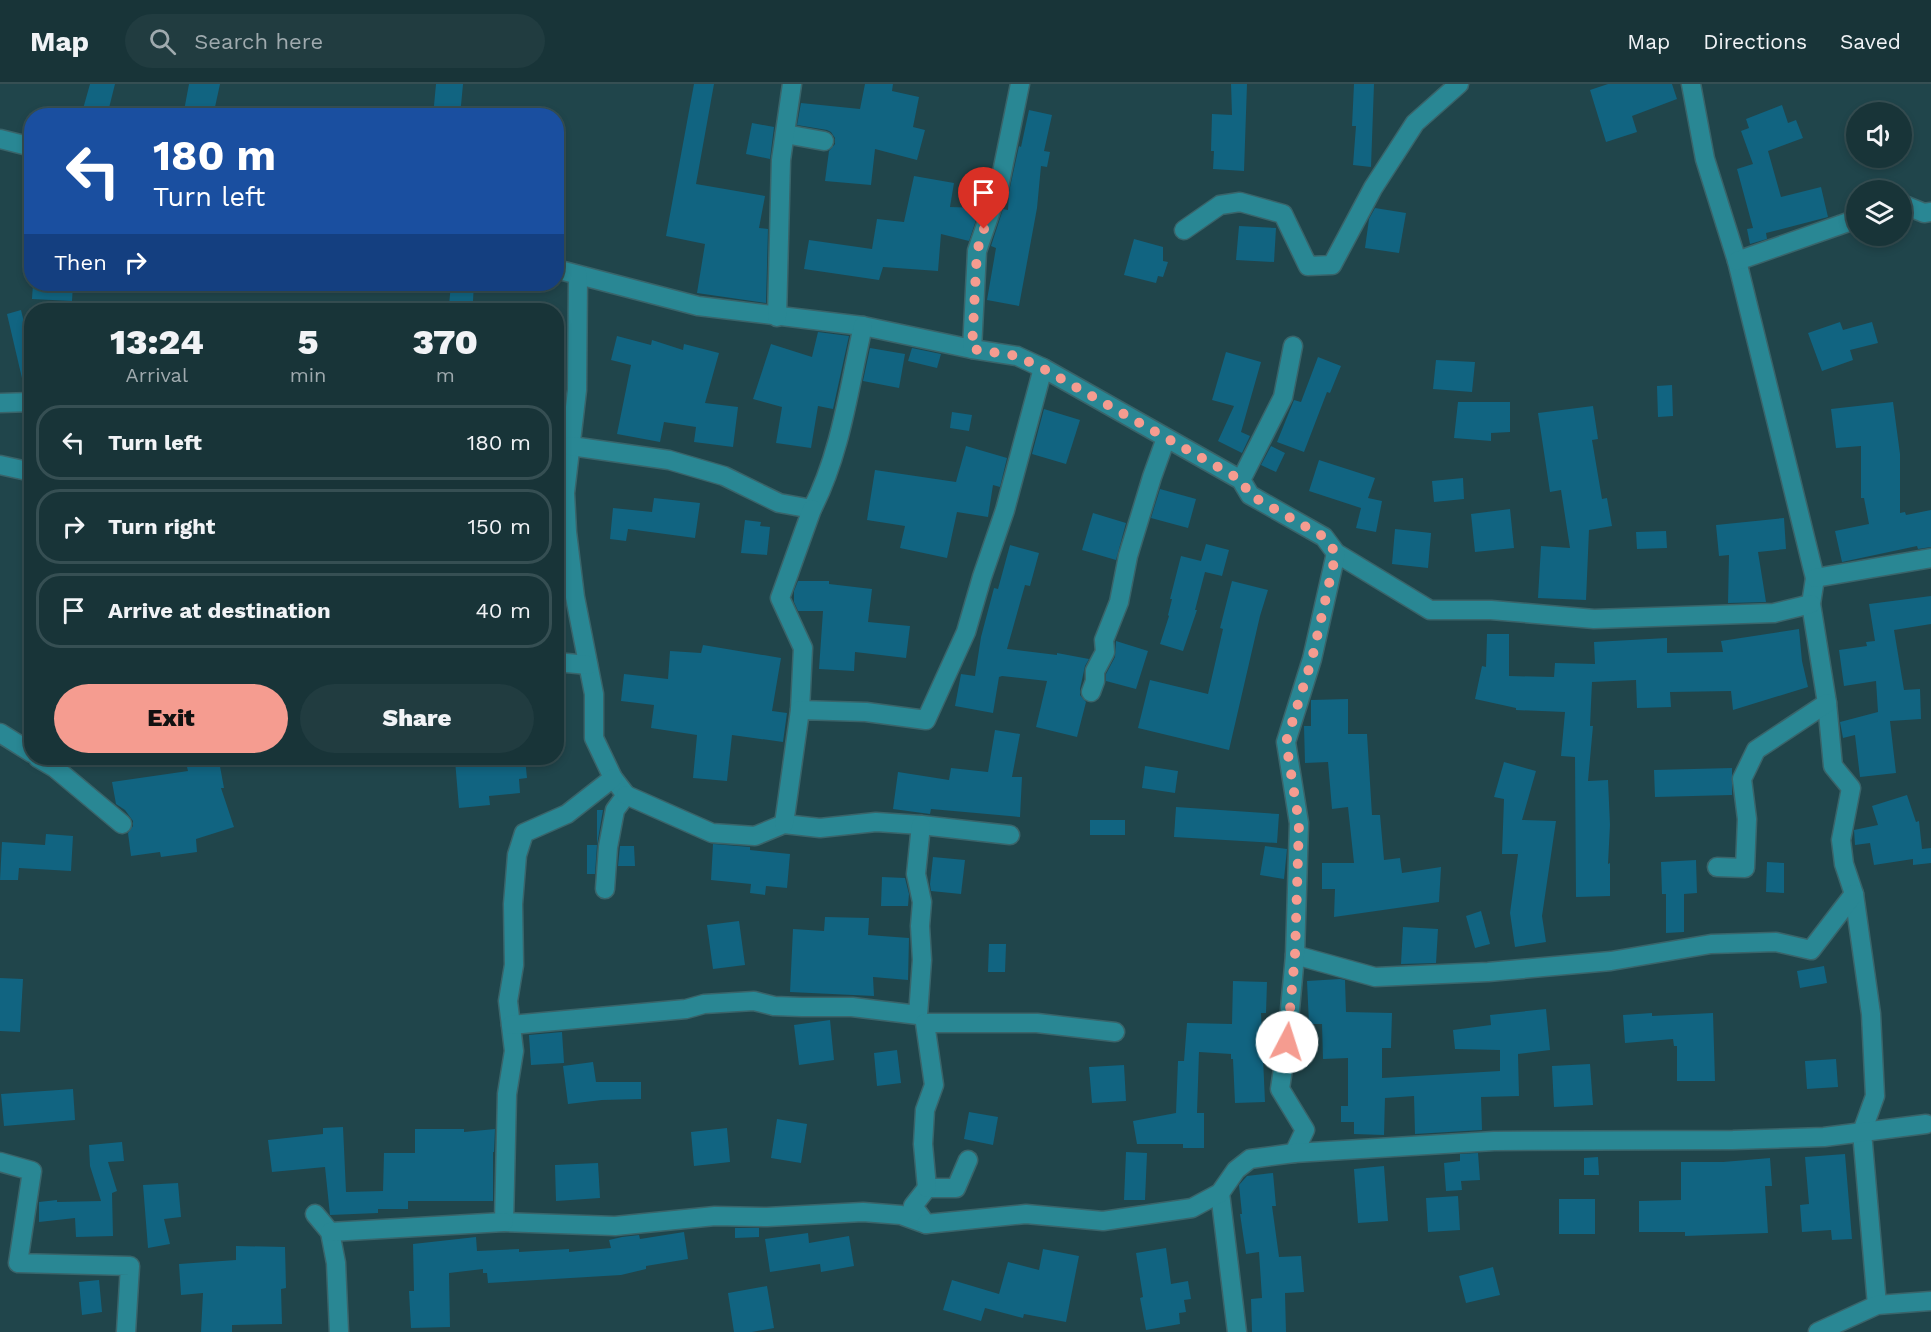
<!DOCTYPE html>
<style>
:root{--surface:#183438;--page:#213c40;--text:#f1f3f6;--muted:#9faaae;--line:#364f53;--accent:#f59c90}
body{margin:0;font-family:"Work Sans",sans-serif;background:var(--page);color:var(--text);height:100vh;display:flex;flex-direction:column;font-size:22px;white-space:nowrap}
*{box-sizing:border-box;margin:0}
p{font-size:20px;color:var(--muted)}
.icon{flex:none;width:33px;height:33px;fill:none;stroke:currentColor;stroke-width:2;stroke-linecap:round;stroke-linejoin:round}
.map{position:relative;flex:1;overflow:hidden}
.details{position:absolute;left:24px;top:219px;width:540px;height:462px;display:flex;flex-direction:column;background:var(--surface);border-radius:24px;box-shadow:0 3px 9px #0003,0 0 0 2px var(--line)}
.details>*{flex:none}
.guide{position:absolute;left:24px;top:24px;width:540px;height:183px;border-radius:24px;box-shadow:0 3px 9px #0003,0 0 0 2px var(--line);background:#1a4fa0;color:#fff;overflow:hidden}
.buttons{position:absolute;left:1846px;top:18px;display:grid;gap:12px}
.buttons a{display:grid;place-items:center;width:66px;height:66px;border-radius:50%;background:var(--surface);box-shadow:0 3px 9px #0003,0 0 0 2px var(--line);font-size:30px}
.pin{position:absolute;display:grid;place-items:center;width:51px;height:51px;color:#fff;margin:-62px -26px;border-radius:50% 50% 50% 0;rotate:-45deg;box-shadow:0 0 6px #0007}
.pin .icon{rotate:45deg}
.me{position:absolute;width:66px;margin:-33px;rotate:5deg;stroke-linejoin:round;filter:drop-shadow(0 0 4px #0008)}
.turn{display:flex;align-items:center;gap:21px;height:126px;padding:0 30px;font-size:27px}
.turn .icon{width:78px;height:78px;stroke-width:2.5}
.turn b{display:block;font-size:42px;line-height:51px}
.then{display:flex;align-items:center;height:57px;padding:0 30px;background:#0003;gap:12px;font-size:22px}
.eta{display:flex;justify-content:space-evenly;align-items:center;height:102px;text-align:center}
.eta b{font-size:36px;font-weight:800;line-height:42px}
.primary-button{display:flex;gap:12px;margin-top:auto;padding:12px 30px}
.primary-button a{flex:1;height:69px;border-radius:36px;background:var(--accent);color:#111;font-size:24px;font-weight:800;line-height:69px;text-align:center}
.primary-button a+a{background:var(--page);color:var(--text)}
ul{padding:0;list-style:none}
li{display:flex;align-items:center;gap:18px;height:75px;margin:0 12px 9px;padding:0 18px;border:3px solid var(--line);border-radius:24px}
li div{flex:1}
li b{display:block;font-size:22px}
li em{font-style:normal}
header{display:flex;align-items:center;gap:36px;box-sizing:border-box;height:84px;padding:0 30px;background:var(--surface);border-bottom:2px solid var(--line)}
header strong{font-size:28px}
nav{display:flex;gap:33px;margin-inline-start:auto;font-size:21px}
.search{width:420px;height:54px;background:var(--page);display:flex;align-items:center;gap:15px;box-sizing:border-box;padding:0 21px;border-radius:33px;color:var(--muted);font-size:22px}
.map>svg:first-child{display:block}
.building{fill:#116481}
.lines{fill:none;stroke-linecap:round;stroke-linejoin:round}
.minor-casing{stroke:#39646a;stroke-width:21}
.minor{stroke:#298794;stroke-width:18}
.route{stroke:#f59c90;stroke-width:10;stroke-dasharray:0 18}
</style>
<header>
<strong>Map</strong>
<div class="search"><svg class="icon" aria-label="search" viewBox="0 0 24 24"><circle cx="10" cy="10" r="6"/><path d="M15 15l6 6"/></svg>Search here</div>
<nav><a>Map</a><a>Directions</a><a>Saved</a></nav>
</header>
<div class="map">
<svg width="1931" height="1248" viewBox="0 0 1931 1248">
<rect width="100%" height="100%" fill="#20454b"/>
<!-- building -->
<g class="building">
<path d="M90,0H115L107,32H81Z"/>
<path d="M189,0H220L213,32H183Z"/>
<path d="M436,0H463L460,32H433Z"/>
<path d="M694,0H714L696,100L765,112L759,144L768,145L766,219L697,209L705,160L666,152Z"/>
<path d="M865,0H893L892,7L919,13L913,43L925,46L917,76L875,65L871,101L825,97L829,67L835,60V54L831,48L827,46L797,41L801,19L860,25Z"/>
<path d="M1231,0H1247L1244,87L1213,85L1214,67H1211L1212,30L1232,31Z"/>
<path d="M1354,0H1374L1371,83L1353,81L1356,42H1352Z"/>
<path d="M1608,0H1672L1677,15L1632,32L1637,48L1606,58L1590,6Z"/>
<path d="M1782,21L1788,39L1796,36L1803,54L1768,67L1781,113L1821,103L1828,133L1766,149L1767,155L1750,160L1747,145L1753,144L1737,85L1753,80L1741,47L1749,44L1746,35Z"/>
<path d="M1029,26L1052,31L1044,67L1050,68L1047,83L1041,82L1037,124L1019,222L987,216L996,164L991,162L1003,125L1008,126L1009,108L1019,62L1021,63Z"/>
<path d="M752,39L774,43L770,75L746,70Z"/>
<path d="M914,92L954,99L950,123L980,124L969,157L941,150L938,187L883,183L879,196L804,185L809,156L872,165L877,135L904,138Z"/>
<path d="M1375,124L1406,129L1399,169L1365,164L1369,135Z"/>
<path d="M1239,142L1276,144L1274,178L1236,176Z"/>
<path d="M1134,155L1163,163V177L1168,178L1163,193L1158,192L1156,199L1124,191Z"/>
<path d="M33,200H73L72,217L32,215Z"/>
<path d="M451,200H474L473,217H469V222L449,221Z"/>
<path d="M21,226L32,272V307H25L7,230Z"/>
<path d="M1840,238L1843,246L1872,238L1878,259L1850,266L1853,276L1822,287L1808,249Z"/>
<path d="M818,248L849,252L833,325L818,322L811,364L776,359L782,323L753,315L771,260L812,273Z"/>
<path d="M617,252L651,261L652,256L683,266L684,260L719,269L705,319L738,323L733,363L694,358L696,343L664,338L660,358L617,350L631,281L611,276Z"/>
<path d="M870,264L905,270L899,304L863,297Z"/>
<path d="M912,264L941,270L937,284L908,277Z"/>
<path d="M1226,268L1261,278L1241,348L1250,352L1242,369L1218,357L1234,322L1212,316Z"/>
<path d="M1318,273L1341,282L1330,309L1327,308L1304,368L1277,358L1294,316L1301,318Z"/>
<path d="M1436,276L1475,278L1472,308L1433,305Z"/>
<path d="M1672,301L1673,332L1658,333L1657,302Z"/>
<path d="M1458,318H1510V348L1491,349V357L1454,354Z"/>
<path d="M1893,318L1900,370V429L1905,428L1906,431L1931,426V463L1918,465L1917,462L1842,478L1835,447L1869,440L1864,414H1861V362L1836,364L1831,325Z"/>
<path d="M1593,322L1598,355L1592,356L1602,415L1607,414L1612,442L1589,446L1586,516L1538,514L1541,462L1570,464L1561,406L1550,408L1538,329Z"/>
<path d="M1044,325L1080,336L1066,380L1032,370Z"/>
<path d="M952,328L972,331L969,347L950,344Z"/>
<path d="M966,362L1007,374L1000,403L993,401L988,433L957,428L947,474L900,464L905,442L867,436L875,386L956,398Z"/>
<path d="M1271,362L1285,369L1276,388L1261,381Z"/>
<path d="M1319,376L1375,394L1368,414L1382,417L1376,448L1356,444L1361,424L1309,407Z"/>
<path d="M1463,394L1464,415L1434,418L1432,397Z"/>
<path d="M1160,405L1196,415L1188,444L1151,434Z"/>
<path d="M654,414L700,419L695,454L628,445L626,457L610,455L613,424L652,428Z"/>
<path d="M1510,425L1514,464L1475,468L1471,430Z"/>
<path d="M1093,429L1126,439L1116,476L1082,466Z"/>
<path d="M1784,434L1786,465L1758,468L1766,518L1728,519L1729,471L1719,472L1716,441Z"/>
<path d="M745,436L761,438L760,442L770,443L767,471L741,469Z"/>
<path d="M1395,445L1431,449L1428,484L1392,480Z"/>
<path d="M1666,447L1667,464L1637,465L1636,448Z"/>
<path d="M1206,460L1229,466L1222,492L1205,488L1195,526H1197L1183,567L1160,560L1169,532L1168,531L1172,515H1170L1181,472L1201,477Z"/>
<path d="M1010,461L1039,469L1030,502L1025,501L1007,565L1057,571V569L1089,575L1085,582L1080,605V611L1086,618L1077,653L1036,643L1047,597L1002,592L999,593L993,629L955,622L961,590L975,592L981,553L994,504L998,505Z"/>
<path d="M798,497H829V500L872,505L868,538L910,542L906,574L855,568L854,587L819,585L823,527H798L794,518V507Z"/>
<path d="M1232,497L1268,506L1260,532L1229,666L1138,644L1150,596L1208,610L1223,545L1220,544Z"/>
<path d="M1931,512V540L1894,546L1904,606L1920,605L1921,635L1890,637L1896,689L1860,693L1855,651L1843,654L1840,638L1878,628L1876,597L1844,602L1839,566L1867,562L1866,558L1875,557L1869,520Z"/>
<path d="M1799,545L1802,577L1808,603L1733,626L1731,607L1670,608L1671,623L1637,624L1636,596L1592,598L1590,642H1593L1588,697L1608,696L1610,741L1608,780L1610,779V812L1576,813L1575,673L1561,672L1565,628L1516,626V624L1475,615L1482,582L1486,583L1487,550H1509V592L1554,593L1555,579L1595,580L1594,558L1667,554V569L1723,568L1721,557Z"/>
<path d="M1116,557L1148,567L1136,605L1106,597V590L1115,573Z"/>
<path d="M703,561L781,574L772,627L787,629L783,658L732,651L727,697L693,694L697,651L651,644L654,621L621,617L624,590L668,595L670,567L701,569Z"/>
<path d="M1348,615V650H1367L1372,731H1380L1384,776L1400,774L1402,789L1441,783L1439,818L1334,833L1335,805H1322V779H1354L1348,723L1332,725L1328,678L1305,679L1304,642H1311V616Z"/>
<path d="M995,646L1020,650L1012,693H1022L1020,733L931,725L930,730L893,725L898,688L949,696L951,684L988,688Z"/>
<path d="M478,674H525L527,694L519,695L520,709L489,712L490,721L459,724L455,676Z"/>
<path d="M219,677L224,704H221L234,743L196,755L197,768L161,773L160,768L131,772L128,749L133,742V737L125,726L116,720L112,698L188,687L187,683Z"/>
<path d="M1504,678L1536,687L1522,736L1556,737L1542,832L1546,858L1515,863L1510,829L1518,770H1502L1504,715L1494,713Z"/>
<path d="M1145,682L1178,687L1175,709L1142,704Z"/>
<path d="M1732,684V711L1655,713L1654,686Z"/>
<path d="M1907,711L1916,738L1919,737L1922,765L1931,764V779L1913,781V775L1874,781L1870,759L1855,761L1854,746L1878,741L1872,722Z"/>
<path d="M1176,723L1279,730L1277,759L1174,753Z"/>
<path d="M597,726H603L597,761L595,790H587V761H597Z"/>
<rect x="1090" y="736" width="35" height="15"/>
<path d="M46,750L73,752L71,787L19,784L18,796H0L2,758L45,761Z"/>
<path d="M713,760L750,763V766L790,770L787,804L766,802L765,811L750,809L751,800L711,796Z"/>
<path d="M620,762H634L635,782H618Z"/>
<path d="M1265,762L1287,765L1284,795L1260,791Z"/>
<path d="M933,773L965,776L961,810L931,807L930,800Z"/>
<path d="M1696,776L1697,809L1684,810V848L1666,849V810H1662L1661,778Z"/>
<path d="M1767,778L1784,779V809L1766,808Z"/>
<path d="M882,793L905,794L909,810L908,822H881Z"/>
<path d="M1481,827L1490,860L1475,864L1466,832Z"/>
<path d="M825,833L869,834L868,851L909,854L908,896L873,893L874,912L790,908L793,845L824,847Z"/>
<path d="M739,837L745,881L713,885L707,841Z"/>
<path d="M1403,843L1438,845L1436,879L1401,880Z"/>
<path d="M989,860H1006L1005,888H988Z"/>
<path d="M1824,882L1827,899L1800,904L1797,887Z"/>
<path d="M0,894L23,895L20,948L0,947Z"/>
<path d="M1340,895L1345,896L1346,928L1392,929L1391,964H1382V994L1500,987V966L1455,965L1453,946L1491,941L1490,931L1546,925L1550,966L1518,970L1519,1012L1481,1013L1482,1046L1415,1050L1414,1012L1385,1014L1384,1051L1354,1050V1038H1341V1022H1348V974L1323,975L1322,940H1309L1307,897Z"/>
<path d="M1233,897L1267,898L1266,929H1261L1265,1018L1235,1019L1233,975H1231V970L1199,968L1197,1029H1204V1064H1183V1060H1137L1133,1037L1176,1029L1178,977H1184L1187,939L1232,940Z"/>
<path d="M1652,929V932L1713,929L1715,997H1677V962H1674L1673,955L1625,959L1623,931Z"/>
<path d="M830,936L834,976L799,981L794,941Z"/>
<path d="M562,948L564,979L531,981L529,951Z"/>
<path d="M897,966L901,999L877,1002L874,969Z"/>
<path d="M1836,975L1838,1003L1807,1005L1805,977Z"/>
<path d="M593,978L596,998H641V1015L602,1016L568,1020L563,982Z"/>
<path d="M1590,980L1593,1021L1554,1023L1552,982Z"/>
<path d="M1124,981L1126,1017L1092,1019L1089,983Z"/>
<path d="M73,1005L75,1036L4,1042L1,1010Z"/>
<path d="M969,1028L998,1033L993,1061L964,1055Z"/>
<path d="M777,1035L807,1040L801,1079L771,1074Z"/>
<path d="M343,1043L346,1108L383,1107L384,1069H415V1045H464V1048L495,1045L494,1068H493V1117H408V1125H378V1129L330,1131L325,1083L272,1088L268,1056L323,1050V1044Z"/>
<path d="M727,1044L730,1078L694,1082L691,1048Z"/>
<path d="M122,1058L124,1077L108,1078L117,1107L112,1109L113,1152L76,1153L75,1134L39,1138V1118L57,1116V1118L101,1117L90,1082L89,1061Z"/>
<path d="M1126,1068L1147,1069L1145,1116H1124Z"/>
<path d="M1478,1069L1480,1096L1461,1097L1462,1106L1446,1107L1444,1079L1460,1077V1070Z"/>
<path d="M1845,1070L1852,1155L1832,1156L1831,1146L1802,1148L1800,1121L1809,1120L1805,1073Z"/>
<path d="M1598,1073L1599,1091H1584V1074Z"/>
<path d="M1770,1074L1772,1102H1765L1768,1149L1685,1152V1148H1639V1117L1681,1116V1078H1723Z"/>
<path d="M598,1079L600,1114L556,1117L555,1081Z"/>
<path d="M1384,1082L1388,1137L1358,1139L1354,1085Z"/>
<path d="M1273,1089L1276,1122H1272L1279,1173L1301,1172L1304,1208L1285,1209L1286,1248H1252L1251,1215L1262,1214L1259,1168L1246,1170L1240,1130H1242L1239,1101L1247,1092Z"/>
<path d="M178,1099L181,1133L164,1135L170,1160L148,1164L143,1101Z"/>
<path d="M1458,1112L1460,1146L1428,1148L1426,1114Z"/>
<rect x="1559" y="1115" width="36" height="35"/>
<path d="M735,1144H759V1153L735,1154Z"/>
<path d="M684,1148L688,1175L646,1182V1185L621,1191L488,1199L487,1189H483V1185L449,1189L450,1243L411,1244L409,1207H414L413,1160L476,1153L477,1167L519,1165V1168L569,1165V1168L611,1164L609,1156L622,1153L639,1151L640,1155Z"/>
<path d="M808,1149L809,1159L849,1152L854,1182L821,1188L820,1180L770,1188L765,1155Z"/>
<path d="M236,1162L285,1163L286,1204L281,1205L282,1240L232,1241V1248H201L203,1209L181,1211L179,1180L236,1176Z"/>
<path d="M1166,1164L1171,1200L1188,1197L1191,1215L1184,1216L1186,1228L1179,1229L1180,1240L1146,1246L1140,1214L1143,1213L1136,1169Z"/>
<path d="M1043,1165L1079,1172L1066,1238L1024,1230L1023,1234L985,1224L981,1237L943,1226L952,1196L999,1210L1008,1178L1039,1186Z"/>
<path d="M1493,1183L1500,1211L1466,1219L1459,1192Z"/>
<path d="M99,1196L102,1228L82,1231L79,1198Z"/>
<path d="M767,1202L774,1244L752,1248H734L728,1209Z"/>
</g>
<g class="lines">
<defs>
<g id="minor">
<path d="M1691,0L1705,75L1737,177L1815,494L1811,520L1827,619L1833,682L1851,704L1841,756L1844,780L1854,810L1871,930L1875,1012L1862,1048L1877,1221"/>
<path d="M785,50L824,57"/>
<path d="M0,55L32,63"/>
<path d="M1902,120L1924,129L1931,128"/>
<path d="M1184,146L1220,121L1240,118L1283,130L1308,182L1332,181L1373,104L1415,39L1459,0"/>
<path d="M1737,177L1857,135"/>
<path d="M556,185L698,222L863,242L972,265L1017,272L1043,284L1241,396L1250,411L1324,453L1336,469L1430,526H1491L1594,535L1774,529L1811,520"/>
<path d="M578,191L577,306L565,409L567,448L575,513L594,610V654L613,694L626,711L615,726L608,763L605,805"/>
<path d="M777,233L781,76L792,0"/>
<path d="M972,265L977,167L999,103L1020,0"/>
<path d="M0,319L32,318"/>
<path d="M571,362L669,376L724,392L779,419L812,425C841,369 849,303 863,242"/>
<path d="M0,381L32,388"/>
<path d="M1241,396L1283,313L1293,262"/>
<path d="M1815,494L1931,474"/>
<path d="M556,578L588,581"/>
<path d="M1091,608L1095,597V587L1105,568L1104,556L1119,518L1128,472L1152,393L1166,354"/>
<path d="M800,626L803,564L780,514L812,425"/>
<path d="M0,649L32,669"/>
<path d="M38,674L55,684L122,740"/>
<path d="M613,694L567,730L524,749L517,771L513,820L514,881L508,917L514,967L507,1010L504,1138L615,1142L715,1132L767,1133L863,1128L901,1131L926,1140L913,1122L927,1104H956L968,1076"/>
<path d="M626,711L712,749L755,752L784,740L820,744L876,738L921,741L1010,751"/>
<path d="M784,740L800,626L866,628L926,636L966,548L982,493L1005,426L1043,284"/>
<path d="M1717,783L1745,784L1747,735L1742,695L1756,666L1827,619"/>
<path d="M1295,871L1375,893L1488,888L1611,877L1711,860L1776,858L1811,866L1854,810"/>
<path d="M511,941L686,925L704,920L754,917L774,922L802,923H852L918,931L922,876L920,842L922,818L916,790L921,741"/>
<path d="M1294,1069L1305,1046L1280,1005L1287,958L1295,871L1299,739L1286,658L1312,575L1336,469"/>
<path d="M0,1078L32,1087L18,1179L130,1182L126,1248"/>
<path d="M927,1104L923,1060L925,1026L934,1001L925,939H1037L1115,948"/>
<path d="M1220,1109L1237,1248"/>
<path d="M315,1130L330,1148L336,1179L339,1248"/>
<path d="M926,1140L1026,1130L1103,1137L1192,1124L1220,1109L1236,1086L1250,1075L1294,1069L1494,1057L1733,1056L1824,1053L1926,1040"/>
<path d="M330,1148L504,1138"/>
<path d="M1818,1248L1877,1221L1931,1217"/>
</g>
</defs>
<!-- minor casing -->
<use href="#minor" class="minor-casing"/>
<!-- minor -->
<use href="#minor" class="minor"/>
</g>
<g class="lines">
<!-- route -->
<path class="route" d="M984,145L977,167L972,265L1017,272L1042,284L1241,396L1250,411L1324,453L1336,469L1312,575L1286,658L1299,739L1295,871L1287,958"/>
</g>
</svg>
<div class="buttons">
<a><svg class="icon" aria-label="sound" viewBox="0 0 24 24"><path d="M4 9h4l5-4v14l-5-4H4zM17 9q2 3 0 6"/></svg></a>
<a><svg class="icon" aria-label="layers" viewBox="0 0 24 24"><path d="M12 4l9 5-9 5-9-5zM3 14l9 5 9-5"/></svg></a>
</div>
<div class="pin" style="left:984px;top:145px;background:#d93025"><svg class="icon" aria-label="arrive" viewBox="0 0 24 24"><path d="M6 21V4h12l-3 4 3 4H6"/></svg></div>
<svg class="me" style="left:1287px;top:958px" viewBox="-20 -20 40 40"><circle r="19" fill="#fff"/><path d="M0-13L10 11 0 6-10 11z" fill="#f59c90"/></svg>
<div class="guide">
<div class="turn"><svg class="icon" aria-label="left" viewBox="0 0 24 24"><path d="M17 20v-9H6M10 6l-5 5 5 5"/></svg><div><b>180 m</b>Turn left</div></div>
<div class="then">Then<svg class="icon" aria-label="right" viewBox="0 0 24 24"><path d="M7 20v-9h11M14 6l5 5-5 5"/></svg></div>
</div>
<section class="details">
<div class="eta">
<div><b>13:24</b><p>Arrival</p></div>
<div><b>5</b><p>min</p></div>
<div><b>370</b><p>m</p></div>
</div>
<ul>
<li><svg class="icon" aria-label="left" viewBox="0 0 24 24"><path d="M17 20v-9H6M10 6l-5 5 5 5"/></svg><div><b>Turn left</b></div><em>180 m</em></li>
<li><svg class="icon" aria-label="right" viewBox="0 0 24 24"><path d="M7 20v-9h11M14 6l5 5-5 5"/></svg><div><b>Turn right</b></div><em>150 m</em></li>
<li><svg class="icon" aria-label="arrive" viewBox="0 0 24 24"><path d="M6 21V4h12l-3 4 3 4H6"/></svg><div><b>Arrive at destination</b></div><em>40 m</em></li>
</ul>
<div class="primary-button"><a>Exit</a><a>Share</a></div>
</section>
</div>
